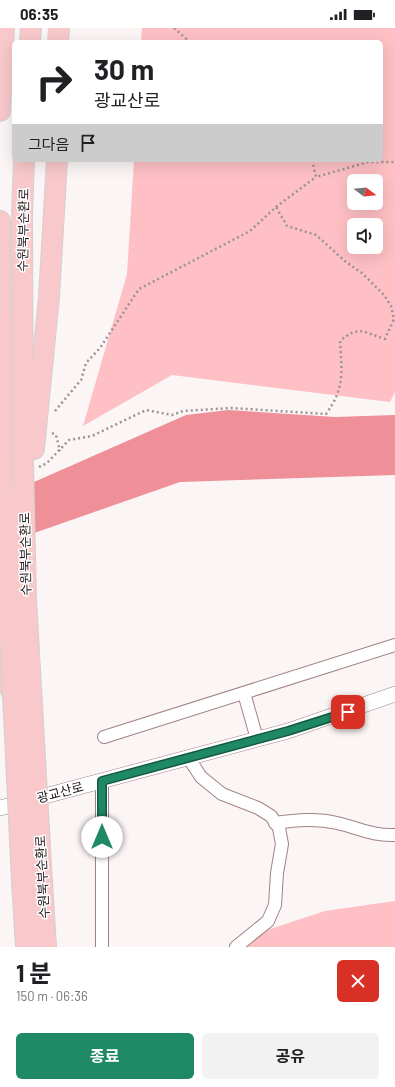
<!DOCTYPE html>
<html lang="ko">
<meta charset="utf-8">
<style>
:root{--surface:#fff;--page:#f2f2f2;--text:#202124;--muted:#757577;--accent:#1f8864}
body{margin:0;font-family:Barlow,"Noto Sans KR",sans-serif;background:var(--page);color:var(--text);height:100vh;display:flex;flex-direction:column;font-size:15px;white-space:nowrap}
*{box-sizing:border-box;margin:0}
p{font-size:13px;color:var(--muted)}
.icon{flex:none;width:22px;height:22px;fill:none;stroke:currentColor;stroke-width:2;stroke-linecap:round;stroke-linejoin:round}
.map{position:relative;height:919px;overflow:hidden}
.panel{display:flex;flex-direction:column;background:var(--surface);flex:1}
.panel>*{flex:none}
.hud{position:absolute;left:12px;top:12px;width:371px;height:122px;border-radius:6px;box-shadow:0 4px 16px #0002;background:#fff;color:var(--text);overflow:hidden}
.needle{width:26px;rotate:106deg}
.controls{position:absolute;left:347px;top:146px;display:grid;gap:8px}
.controls a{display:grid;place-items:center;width:36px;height:36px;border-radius:6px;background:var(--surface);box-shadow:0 4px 16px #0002;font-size:20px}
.pin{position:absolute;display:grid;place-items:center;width:34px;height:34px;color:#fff;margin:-17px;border-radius:8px;box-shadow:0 2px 6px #0006}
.me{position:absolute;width:44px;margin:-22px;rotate:0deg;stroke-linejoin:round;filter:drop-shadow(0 0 3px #0008)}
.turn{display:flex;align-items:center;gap:14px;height:84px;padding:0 16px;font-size:18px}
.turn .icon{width:52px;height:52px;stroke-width:2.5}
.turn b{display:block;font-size:28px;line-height:34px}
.then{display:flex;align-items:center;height:38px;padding:0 16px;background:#0003;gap:8px;font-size:15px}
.round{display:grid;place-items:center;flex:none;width:42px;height:42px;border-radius:6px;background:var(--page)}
.summary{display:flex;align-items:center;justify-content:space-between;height:68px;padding:0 16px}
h1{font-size:24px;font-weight:700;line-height:30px}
.cta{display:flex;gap:8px;margin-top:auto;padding:8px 16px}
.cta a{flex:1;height:46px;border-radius:6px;background:var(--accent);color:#fff;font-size:16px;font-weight:700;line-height:46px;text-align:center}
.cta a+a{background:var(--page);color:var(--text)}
.status{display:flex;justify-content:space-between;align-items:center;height:28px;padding:0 20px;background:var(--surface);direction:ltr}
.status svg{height:11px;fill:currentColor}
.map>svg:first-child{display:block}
.green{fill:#fec0c4;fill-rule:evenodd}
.water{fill:#ef8f97}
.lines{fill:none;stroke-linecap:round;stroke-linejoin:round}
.minor-casing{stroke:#a18384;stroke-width:14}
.tertiary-casing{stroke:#a18384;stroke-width:16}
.trunk-casing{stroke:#d3d1d1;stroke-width:22}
.path{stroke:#9b9293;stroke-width:2.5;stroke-dasharray:2 3;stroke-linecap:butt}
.minor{stroke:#fff;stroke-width:12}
.tertiary{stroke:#fff;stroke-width:15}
.trunk{stroke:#f8c8ca;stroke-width:20}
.trunk-bridge-casing{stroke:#d3d1d1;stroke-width:22;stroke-linecap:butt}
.trunk-bridge{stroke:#f8c8ca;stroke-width:20}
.route-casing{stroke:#145841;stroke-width:10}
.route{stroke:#1f8864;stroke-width:7}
.labels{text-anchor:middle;stroke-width:3;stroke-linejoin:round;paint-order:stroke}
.street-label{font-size:13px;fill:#231718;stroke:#fff}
</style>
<div class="status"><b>06:35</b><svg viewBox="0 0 49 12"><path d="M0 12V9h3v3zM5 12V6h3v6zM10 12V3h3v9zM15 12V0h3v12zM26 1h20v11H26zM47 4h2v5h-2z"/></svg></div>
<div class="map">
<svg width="395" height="919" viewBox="0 0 395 919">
<rect width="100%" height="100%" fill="#fcf5f6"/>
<!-- green -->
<g class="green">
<path d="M142,0H395V364L390,374L172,347L83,398L127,246L134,132H381V14H141ZM354,153H376V175H354ZM354,197H376V219H354Z"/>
<path d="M395,873V919H245L261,904L325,883Z"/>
</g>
<!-- water -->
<path class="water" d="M228,382L335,389L395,387V447L180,454L0,517V469L186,387Z"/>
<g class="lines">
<defs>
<g id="minor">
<path d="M244,665L257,711"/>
<path d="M104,709L395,617"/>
<path d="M188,729L201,749L222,766L258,780L271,788L279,800L282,816L277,845L275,877L268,893L236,919"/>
<path d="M102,753V919"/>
<path d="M275,795C297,792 316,790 337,795C359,800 372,808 395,807"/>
</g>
<path id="tertiary" d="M0,780L288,703L395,666"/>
<g id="trunk">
<path d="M30,14L31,0"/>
<path d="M58,14L59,0"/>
<path d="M0,83L4,0"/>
<path d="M0,193L2,439"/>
<path d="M34,421L49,269L57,132"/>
<path d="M23,434L22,186L24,132"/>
<path d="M0,635L12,665"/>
<path d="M22,854L26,919"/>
<path d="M42,854L46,919"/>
</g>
</defs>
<!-- minor casing -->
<use href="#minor" class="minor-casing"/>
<!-- tertiary casing -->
<use href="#tertiary" class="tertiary-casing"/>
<!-- trunk casing -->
<use href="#trunk" class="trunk-casing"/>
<!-- path -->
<g class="path">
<path d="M174,0L190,14"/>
<path d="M312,132L316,149L368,134H395"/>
<path d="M55,383L81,352L86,335L100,320L139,261L250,203L276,179L316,149"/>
<path d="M52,405L56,407L60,423"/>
<path d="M39,439L47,435L69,412L92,408L146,382L172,387L183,383L231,380L326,386C345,360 342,344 340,313C359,297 363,304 385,311L394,291L391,278L384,267L362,245L346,234L316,207L287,198L276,179"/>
</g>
<!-- minor -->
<use href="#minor" class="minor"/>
<!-- tertiary -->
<use href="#tertiary" class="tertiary"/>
<!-- trunk -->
<use href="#trunk" class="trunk"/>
<defs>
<g id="trunk-bridge">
<path d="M23,434L26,571L42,854"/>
<path d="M2,439L22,854"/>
</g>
</defs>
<!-- trunk-bridge casing -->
<use href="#trunk-bridge" class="trunk-bridge-casing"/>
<!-- trunk-bridge -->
<use href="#trunk-bridge" class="trunk-bridge"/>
</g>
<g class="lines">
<defs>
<path id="route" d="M102,809V753L288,703L348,684"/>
</defs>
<!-- route casing -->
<use href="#route" class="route-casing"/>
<!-- route -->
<use href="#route" class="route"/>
</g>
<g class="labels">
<!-- street labels -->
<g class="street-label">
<text transform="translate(23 202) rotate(-89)" y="5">수원북부순환로</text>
<text transform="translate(25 526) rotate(-91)" y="5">수원북부순환로</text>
<text transform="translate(60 764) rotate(-15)" y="5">광교산로</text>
<text transform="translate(42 849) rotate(-93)" y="5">수원북부순환로</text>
</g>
</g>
</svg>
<div class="controls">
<a><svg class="needle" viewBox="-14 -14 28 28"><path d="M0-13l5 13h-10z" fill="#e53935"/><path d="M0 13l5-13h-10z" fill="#757577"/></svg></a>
<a><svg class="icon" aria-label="sound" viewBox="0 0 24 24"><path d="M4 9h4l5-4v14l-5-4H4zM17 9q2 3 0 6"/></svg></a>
</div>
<div class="pin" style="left:348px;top:684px;background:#d93025"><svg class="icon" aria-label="arrive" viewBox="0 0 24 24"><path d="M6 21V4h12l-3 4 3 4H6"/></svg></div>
<svg class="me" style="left:102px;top:809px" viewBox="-20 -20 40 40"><circle r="19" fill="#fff"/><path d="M0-13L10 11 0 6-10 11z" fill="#1f8864"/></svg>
<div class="hud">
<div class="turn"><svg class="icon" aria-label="right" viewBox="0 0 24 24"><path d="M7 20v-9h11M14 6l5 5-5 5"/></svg><div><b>30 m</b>광교산로</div></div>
<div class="then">그다음<svg class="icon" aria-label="arrive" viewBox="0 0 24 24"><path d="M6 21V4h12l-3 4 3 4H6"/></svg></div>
</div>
</div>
<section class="panel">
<div class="summary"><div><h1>1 분</h1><p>150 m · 06:36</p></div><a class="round" style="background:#d93025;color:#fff"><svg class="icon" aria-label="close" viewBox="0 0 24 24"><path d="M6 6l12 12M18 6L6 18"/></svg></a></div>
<div class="cta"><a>종료</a><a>공유</a></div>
</section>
